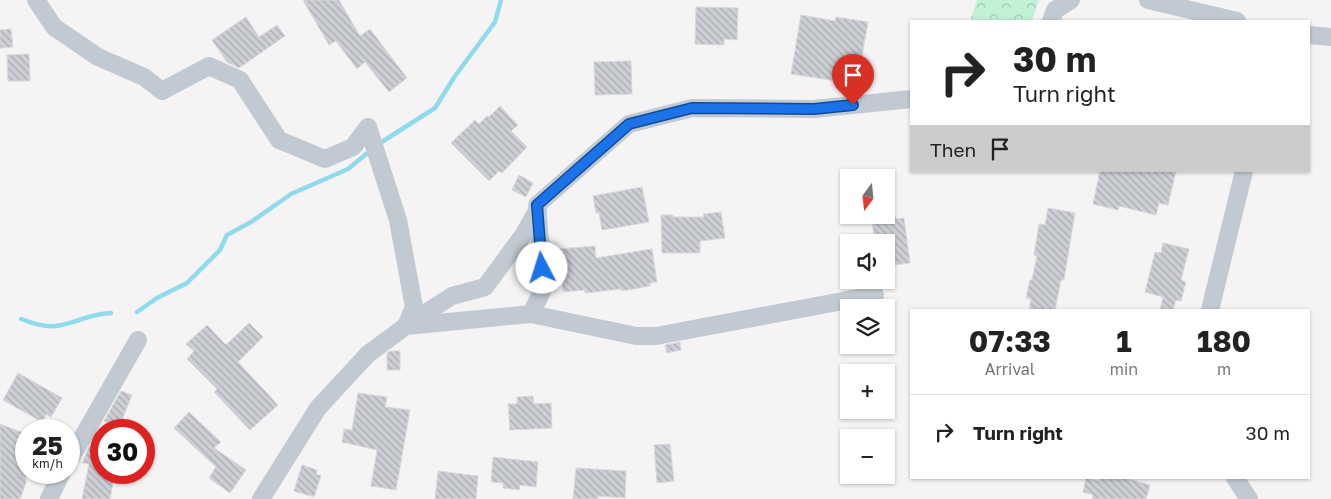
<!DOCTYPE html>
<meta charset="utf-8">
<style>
:root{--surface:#fff;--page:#f6f6f6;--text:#222;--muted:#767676;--line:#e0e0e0}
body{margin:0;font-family:"Golos Text",sans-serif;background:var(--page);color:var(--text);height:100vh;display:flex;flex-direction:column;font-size:19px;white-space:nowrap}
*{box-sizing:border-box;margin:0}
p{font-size:16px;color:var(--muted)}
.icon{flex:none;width:28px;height:28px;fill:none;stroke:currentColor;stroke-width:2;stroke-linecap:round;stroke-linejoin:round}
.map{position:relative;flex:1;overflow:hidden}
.drawer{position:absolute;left:910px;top:309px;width:400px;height:170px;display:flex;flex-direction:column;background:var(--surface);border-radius:0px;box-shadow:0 1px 4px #0004}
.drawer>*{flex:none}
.hud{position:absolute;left:910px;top:20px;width:400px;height:152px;border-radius:0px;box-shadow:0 1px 4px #0004;background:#fff;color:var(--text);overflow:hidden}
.needle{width:32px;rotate:195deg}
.fabs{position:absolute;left:840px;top:169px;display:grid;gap:10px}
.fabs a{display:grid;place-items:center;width:55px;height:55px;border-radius:0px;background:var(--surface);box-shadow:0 1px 4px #0004;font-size:25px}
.speed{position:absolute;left:15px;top:419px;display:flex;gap:10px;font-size:25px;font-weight:700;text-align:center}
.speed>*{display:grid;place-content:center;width:65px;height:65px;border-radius:50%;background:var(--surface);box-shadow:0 1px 4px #0004;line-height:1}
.speed small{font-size:12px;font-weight:400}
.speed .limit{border:8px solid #d22;background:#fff;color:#111}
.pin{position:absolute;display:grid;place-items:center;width:42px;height:42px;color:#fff;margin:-51px -21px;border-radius:50% 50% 50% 0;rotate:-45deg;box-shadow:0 0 5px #0007}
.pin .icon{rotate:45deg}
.me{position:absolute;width:55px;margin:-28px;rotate:355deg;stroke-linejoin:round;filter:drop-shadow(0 0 4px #0008)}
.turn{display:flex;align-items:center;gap:18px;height:105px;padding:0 20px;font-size:22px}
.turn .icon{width:65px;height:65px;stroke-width:2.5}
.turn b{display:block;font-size:35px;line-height:42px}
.then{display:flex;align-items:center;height:48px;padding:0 20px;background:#0003;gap:10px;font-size:19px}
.eta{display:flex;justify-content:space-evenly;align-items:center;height:85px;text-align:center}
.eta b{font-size:30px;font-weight:700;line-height:35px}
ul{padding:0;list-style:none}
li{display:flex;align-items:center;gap:15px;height:75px;padding:0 20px;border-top:1px solid var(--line)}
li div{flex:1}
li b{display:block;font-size:19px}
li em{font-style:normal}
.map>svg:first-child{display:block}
.forest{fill:url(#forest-crowns)}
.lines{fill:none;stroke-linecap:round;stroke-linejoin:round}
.stream{stroke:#90daee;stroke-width:4.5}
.building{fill:url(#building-back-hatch);stroke:#d7d9de}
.minor{stroke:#c1cad2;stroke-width:18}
.route-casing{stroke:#114b97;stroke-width:12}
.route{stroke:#1a73e8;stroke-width:9}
</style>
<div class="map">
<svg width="1331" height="499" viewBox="0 0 1331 499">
<defs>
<pattern id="forest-crowns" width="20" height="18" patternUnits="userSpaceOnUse" patternTransform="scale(1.25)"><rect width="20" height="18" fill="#c3f1d5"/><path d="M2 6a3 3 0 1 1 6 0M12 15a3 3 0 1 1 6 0" fill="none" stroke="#a0c6b0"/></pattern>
<pattern id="building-back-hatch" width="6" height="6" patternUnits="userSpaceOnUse" patternTransform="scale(1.25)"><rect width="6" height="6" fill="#cdcfd5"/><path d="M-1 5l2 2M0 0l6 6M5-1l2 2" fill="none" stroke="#a8abb0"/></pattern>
</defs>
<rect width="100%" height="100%" fill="#f5f3f3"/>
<!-- forest -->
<path class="forest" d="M977,0H1039L1032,21H970Z"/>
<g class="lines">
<!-- stream -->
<g class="stream">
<path d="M377,145L435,108L455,76L495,22L501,0"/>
<path d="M137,312L157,298L187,283L220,250L227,235L251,222L291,194L348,169L371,150"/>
<path d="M21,319C32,323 43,327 56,326C75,324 91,313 111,313"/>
</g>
</g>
<!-- building -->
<g class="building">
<path d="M303,0H339L360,36L370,29L407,78L389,92L365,62L357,69L336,41L329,45Z"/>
<path d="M696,7L738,8L737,40L724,39V45L695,44Z"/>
<path d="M801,15L835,21L836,17L868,22L857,84L791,74Z"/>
<path d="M246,17L259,37L277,25L285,36L239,68L227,62L212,40Z"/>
<path d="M11,29L13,47L0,48V30Z"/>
<path d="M29,54L30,81H8L7,55Z"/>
<path d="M631,61L632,94L595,95L594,62Z"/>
<path d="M500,106L518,125L511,131L527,147L502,173L499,171L489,181L451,143L475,120L479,124L487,116L489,117Z"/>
<path d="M1100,171H1176L1168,205L1159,203L1156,215L1119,206L1118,210L1093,204Z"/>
<path d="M519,175L533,183L526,197L512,190Z"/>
<path d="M642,187L649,222L602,230L599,213H596L593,196Z"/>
<path d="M1048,208L1075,213L1064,280H1061L1055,310H1029L1031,299L1026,298L1030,280H1032L1037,256L1034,255L1039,224L1045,225Z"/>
<path d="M721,212L725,238L700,241V253H662L661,215H673V217H704L703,214Z"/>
<path d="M871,215H895L896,219L904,218L910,263L886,266V242H875Z"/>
<path d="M1163,243L1189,249L1181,280L1186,282L1181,301L1176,300L1173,310H1160L1163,297L1145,292L1155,252L1161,253Z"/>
<path d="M595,246L596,258L652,249L657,282L650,283V286L622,291L621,289L585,293V290L563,292L559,249Z"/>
<path d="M249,323L263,337L238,362L278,405L250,430L214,392L217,389L187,359L194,351L186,344L207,325L226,345Z"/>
<path d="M680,342L681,350L667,353L665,345Z"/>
<path d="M390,351H400V370H387V353Z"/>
<path d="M18,373L62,398L51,417L46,414L42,422L3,400Z"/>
<path d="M121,391L132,395L119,427L104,421Z"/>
<path d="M358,393L387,397L385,407L410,410L396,490L371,486L377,450L342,442L344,429L352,430Z"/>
<path d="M533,396L534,404L551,403L552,428L510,430L508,404H517V397Z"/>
<path d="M189,412L221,442L214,448L246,470L230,493L209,478L216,467L174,428Z"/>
<path d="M0,424L26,434V483L20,499H0Z"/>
<path d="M670,444L674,481L657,483L654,445Z"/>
<path d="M89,447L101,449V472H115L110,499H82L89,464L82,463Z"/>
<path d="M493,457L538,462L536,487L520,485L519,490L503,488V483L491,482Z"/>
<path d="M302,465L317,470L316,474L321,476L314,497L294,491Z"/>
<path d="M576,468L626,471L625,498L598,496V499H573Z"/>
<path d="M438,471L478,476L476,499H435Z"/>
<path d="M1086,478L1099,481L1100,478H1125L1150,485L1146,499H1092L1093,495L1083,492Z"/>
</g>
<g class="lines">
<!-- minor -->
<g class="minor">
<path d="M36,0L54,27L98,57L144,77L162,91L209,66L240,80L279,140L325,159L353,147L368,127"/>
<path d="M1148,0L1237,21"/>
<path d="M1051,21L1055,10L1071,0"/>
<path d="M1309,35L1331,37"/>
<path d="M368,127L398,220L414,307L406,326"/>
<path d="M1210,310L1244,171"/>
<path d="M531,314L622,333L636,336H656L875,295"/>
<path d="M408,324L452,296L485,287L524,234L538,209"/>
<path d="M69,461L138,340"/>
<path d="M1235,478L1249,499"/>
<path d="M49,499L62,472"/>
<path d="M261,499L318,408L368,354L406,326L531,314L544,287L537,205L629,124L692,108L814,109L911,99"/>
</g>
</g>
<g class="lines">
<defs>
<path id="route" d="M542,268L537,205L629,124L692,108L814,109L853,105"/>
</defs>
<!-- route casing -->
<use href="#route" class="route-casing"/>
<!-- route -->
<use href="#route" class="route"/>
</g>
</svg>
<div class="fabs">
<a><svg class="needle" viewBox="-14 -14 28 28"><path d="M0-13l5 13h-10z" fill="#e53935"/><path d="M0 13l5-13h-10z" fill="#767676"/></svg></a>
<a><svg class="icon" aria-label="sound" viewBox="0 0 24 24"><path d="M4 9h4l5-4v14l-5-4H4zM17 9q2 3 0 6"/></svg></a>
<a><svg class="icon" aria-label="layers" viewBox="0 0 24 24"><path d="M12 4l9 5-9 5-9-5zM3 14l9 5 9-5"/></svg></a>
<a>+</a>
<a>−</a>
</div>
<div class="speed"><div>25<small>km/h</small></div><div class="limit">30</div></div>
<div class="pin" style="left:853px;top:105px;background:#d93025"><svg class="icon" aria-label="arrive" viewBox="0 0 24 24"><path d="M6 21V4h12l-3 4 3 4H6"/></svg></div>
<svg class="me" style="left:542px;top:268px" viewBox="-20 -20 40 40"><circle r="19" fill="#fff"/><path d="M0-13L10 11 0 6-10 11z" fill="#1a73e8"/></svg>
<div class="hud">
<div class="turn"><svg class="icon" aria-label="right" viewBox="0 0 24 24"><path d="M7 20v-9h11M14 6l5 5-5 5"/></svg><div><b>30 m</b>Turn right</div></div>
<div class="then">Then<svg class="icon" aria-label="arrive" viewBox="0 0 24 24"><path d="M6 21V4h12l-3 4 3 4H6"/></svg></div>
</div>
<section class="drawer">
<div class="eta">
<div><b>07:33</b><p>Arrival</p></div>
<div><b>1</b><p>min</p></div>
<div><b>180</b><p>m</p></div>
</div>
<ul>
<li><svg class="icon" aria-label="right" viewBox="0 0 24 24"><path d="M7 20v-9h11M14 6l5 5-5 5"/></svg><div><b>Turn right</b></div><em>30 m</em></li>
</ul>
</section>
</div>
